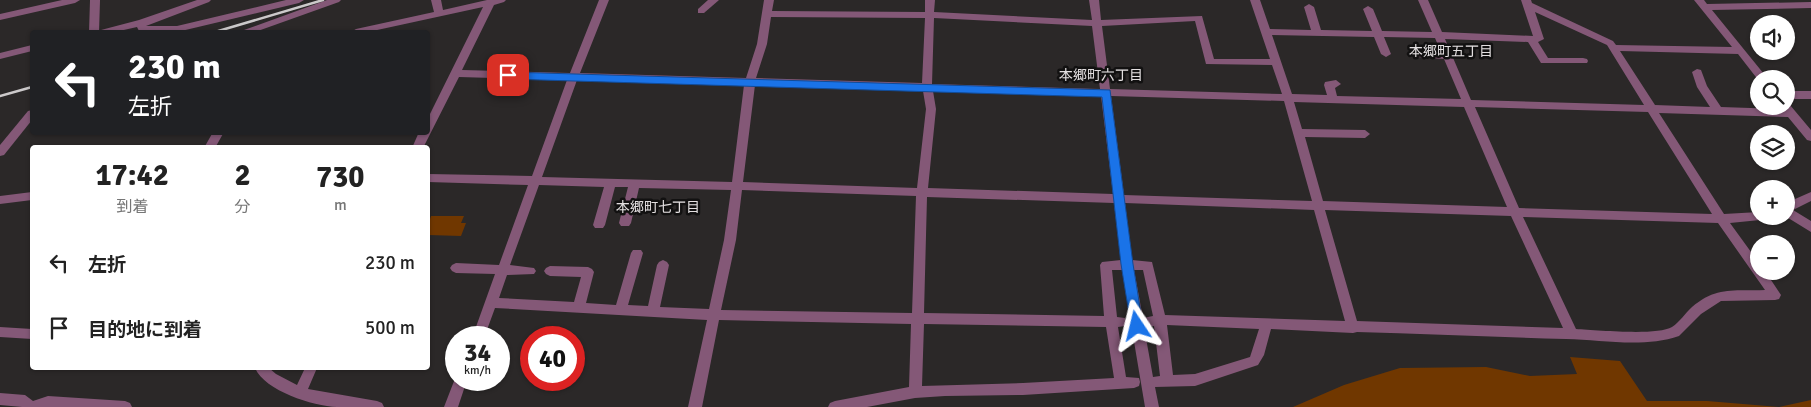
<!DOCTYPE html>
<html lang="ja">
<meta charset="utf-8">
<style>
:root{--surface:#fff;--page:#f6f6f6;--text:#222;--muted:#767676}
body{margin:0;font-family:Signika,"Noto Sans JP",sans-serif;background:var(--page);color:var(--text);height:100vh;display:flex;flex-direction:column;font-size:19px;white-space:nowrap}
*{box-sizing:border-box;margin:0}
p{font-size:16px;color:var(--muted)}
.icon{flex:none;width:28px;height:28px;fill:none;stroke:currentColor;stroke-width:2;stroke-linecap:round;stroke-linejoin:round}
.map{position:relative;flex:1;overflow:hidden}
.drawer{position:absolute;left:30px;top:145px;width:400px;height:225px;display:flex;flex-direction:column;background:var(--surface);border-radius:5px;box-shadow:0 1px 4px #0004}
.drawer>*{flex:none}
.hud{position:absolute;left:30px;top:30px;width:400px;height:105px;border-radius:5px;box-shadow:0 1px 4px #0004;background:#202124;color:#fff;overflow:hidden}
.controls{position:absolute;left:1750px;top:15px;display:grid;gap:10px}
.controls a{display:grid;place-items:center;width:45px;height:45px;border-radius:50%;background:var(--surface);box-shadow:0 1px 4px #0004;font-size:25px}
.speed{position:absolute;left:445px;top:326px;display:flex;gap:10px;font-size:25px;font-weight:700;text-align:center}
.speed>*{display:grid;place-content:center;width:65px;height:65px;border-radius:50%;background:var(--surface);box-shadow:0 1px 4px #0004;line-height:1}
.speed small{font-size:12px;font-weight:400}
.speed .limit{border:8px solid #d22;background:#fff;color:#111}
.pin{position:absolute;display:grid;place-items:center;width:42px;height:42px;color:#fff;margin:-21px;border-radius:10px;box-shadow:0 2px 8px #0006}
.me{position:absolute;width:55px;margin:-28px;rotate:350deg;stroke-linejoin:round;filter:drop-shadow(0 0 4px #0008)}
.turn{display:flex;align-items:center;gap:18px;height:105px;padding:0 15px;font-size:22px}
.turn .icon{width:65px;height:65px;stroke-width:2.5}
.turn b{display:block;font-size:35px;line-height:42px}
.eta{display:flex;justify-content:space-evenly;align-items:center;height:85px;text-align:center}
.eta b{font-size:30px;font-weight:700;line-height:35px}
ul{padding:0;list-style:none}
li{display:flex;align-items:center;gap:15px;height:65px;padding:0 15px}
li div{flex:1}
li b{display:block;font-size:19px}
li em{font-style:normal}
.map>svg:first-child{display:block}
.green{fill:#703700}
.lines{fill:none;stroke-linecap:round;stroke-linejoin:round}
.minor{fill:#845877;fill-rule:evenodd}
.rail{stroke:#ccc9ca;stroke-width:2.5}
.route{fill:#1a73e8;stroke:#114b97}
.labels{text-anchor:middle;stroke-width:5;stroke-linejoin:round;paint-order:stroke}
.neighbourhood-label{font-size:14px;fill:#e3dfe0;stroke:#121111}
</style>
<div class="map">
<svg width="1811" height="407" viewBox="0 0 1811 407">
<rect width="100%" height="100%" fill="#2b2828"/>
<!-- green -->
<g class="green">
<path d="M431,216H464L461,223H466L461,236L428,235V225Z"/>
<path d="M1570,357L1620,361L1647,401H1707L1779,407L1811,400V407H1293L1344,385L1400,368L1486,367L1530,376L1577,374Z"/>
</g>
<g class="lines">
<!-- minor -->
<g class="minor">
<path d="M62,0H80L75,3L0,20V14Z"/>
<path d="M90,0H100L99,32H89Z"/>
<path d="M197,0H211L209,2L146,26H177L286,0H304L299,3L177,32H142L139,31L137,27L115,32H99L101,30L139,20Z"/>
<path d="M327,0H341L339,2L255,32H242L244,30Z"/>
<path d="M431,0H441L443,10L487,0H506L504,2L494,5L462,70L570,73L599,0H609L580,73L746,78L757,44L764,0H774L772,11L925,12V0H935L934,12L1092,20L1089,0H1099L1101,20L1202,16L1214,59H1270L1250,0H1260L1270,29L1311,30L1304,7L1309,4L1314,7L1321,30L1372,31L1363,9L1368,6L1373,9L1382,31L1432,32L1418,0H1428L1442,32L1533,36L1521,0H1531L1532,3L1613,41L1616,45L1732,47L1694,0H1704L1707,4L1811,2V8L1712,10L1768,79H1759V81L1738,54L1620,51L1655,105L1710,107L1697,87L1692,72L1697,69L1701,70L1707,86L1721,107L1781,109L1782,106L1790,105L1811,130V141L1807,140L1788,117L1659,113L1724,214L1759,212V216H1766L1760,220L1730,223L1759,263V271H1765L1781,295L1779,299L1775,300L1721,301L1701,314L1679,336C1644,348 1603,340 1566,339C1496,337 1426,334 1357,332L1353,333L1271,329L1264,355L1258,365L1195,386L1155,387L1159,407H1145L1122,270H1112L1117,317L1125,318L1127,322L1125,326L1118,327L1126,377L1139,378L1140,382L1139,386L1134,388L1023,395L945,396L915,398L867,407H828L830,403L835,401L909,387L911,324L719,320L702,407H688L707,320L495,308L484,338H472L495,274L456,273L452,271L450,268L452,265L456,263L499,265L528,185L428,182V174L532,176L567,80L459,77L423,148H412L419,132H428V118L483,7L368,32H351L356,29L434,12ZM1535,12L1607,45L1644,105L1471,100L1445,39L1528,42L1541,63H1587L1588,61L1587,59L1583,58H1548L1538,42L1544,39ZM771,17L925,18L922,83L756,78L767,44ZM934,18L1092,26L1100,89L932,84ZM1195,21L1206,64L1272,65L1282,94L1110,89L1102,26ZM1272,35L1374,37L1381,54L1386,57L1391,54L1384,37L1435,38L1441,52L1418,51L1413,54L1418,57L1444,59L1461,99L1337,96L1335,88L1341,84L1336,80L1325,82L1324,85L1327,95L1292,94ZM577,80L744,85L732,182L542,177ZM755,85L923,91L926,109L917,188L743,182ZM933,91L1101,96L1113,194L928,188L936,109ZM1111,96L1284,101L1312,201L1124,195ZM1294,102L1464,107L1507,207L1323,201L1305,137L1365,138L1370,134L1365,130L1302,129ZM1475,107L1648,112L1712,214L1519,208ZM539,185L604,187L593,225L595,228H603L605,225L615,187H628L619,223L621,226H629L631,223L639,188L731,190L724,240L709,309L660,307L669,265L667,262L663,260L659,262L657,265L648,306L628,305L643,253L641,250H633L631,253L616,305L586,303L594,272L592,269L588,267L550,266L546,268L544,271L546,274L550,276L581,277L574,302L499,298L507,275L534,274L536,271L534,268L510,265ZM742,190L916,196L912,313L721,310L736,240ZM927,197L1114,203L1121,260L1102,262L1100,265L1104,316L924,313ZM1125,203L1314,210L1345,321L1165,315L1152,262L1132,260ZM1325,210L1511,216L1563,328L1357,321ZM1523,217L1718,223L1765,290C1735,291 1716,286 1692,307C1685,313 1680,322 1672,327C1657,336 1596,330 1576,329ZM1134,270H1143L1153,316L1143,318ZM924,324L1106,327L1114,378L1023,383L922,386ZM1167,325L1259,329L1250,357L1195,374L1173,375ZM1154,326L1160,376L1153,377L1144,327Z"/>
<path d="M708,0H719L704,13H698V9Z"/>
<path d="M32,45V51L0,59V53Z"/>
<rect x="1786" y="91" width="25" height="8"/>
<path d="M32,110V120L4,155L0,156V145L28,111Z"/>
<path d="M213,132H224L215,148H204Z"/>
<path d="M32,192V200L0,204V196Z"/>
<path d="M1811,192V201L1793,210L1811,221V232L1785,216L1786,203Z"/>
<path d="M0,327L32,329V339L0,337Z"/>
<path d="M255,368H269L276,374L297,385L305,368H317L308,389L377,401L382,403L384,407C368,407 352,407 337,407C313,406 265,391 255,368Z"/>
<path d="M456,376V380H467L458,407H444Z"/>
<path d="M0,393L25,395L33,401L48,396L125,401L130,403L132,407H22L0,405Z"/>
</g>
<!-- rail -->
<g class="rail">
<path d="M215,32L323,0"/>
<path d="M0,96L32,87"/>
</g>
</g>
<!-- route -->
<path class="route" d="M508,72L1110,90L1133,264L1143,326L1137,331L1131,326L1121,264L1102,97L508,79L503,75Z"/>
<g class="labels">
<!-- neighbourhood labels -->
<g class="neighbourhood-label">
<text x="1451" y="56">本郷町五丁目</text>
<text x="1101" y="80">本郷町六丁目</text>
<text x="658" y="212">本郷町七丁目</text>
</g>
</g>
</svg>
<div class="controls">
<a><svg class="icon" aria-label="sound" viewBox="0 0 24 24"><path d="M4 9h4l5-4v14l-5-4H4zM17 9q2 3 0 6"/></svg></a>
<a><svg class="icon" aria-label="search" viewBox="0 0 24 24"><circle cx="10" cy="10" r="6"/><path d="M15 15l6 6"/></svg></a>
<a><svg class="icon" aria-label="layers" viewBox="0 0 24 24"><path d="M12 4l9 5-9 5-9-5zM3 14l9 5 9-5"/></svg></a>
<a>+</a>
<a>−</a>
</div>
<div class="speed"><div>34<small>km/h</small></div><div class="limit">40</div></div>
<div class="pin" style="left:508px;top:75px;background:#d93025"><svg class="icon" aria-label="arrive" viewBox="0 0 24 24"><path d="M6 21V4h12l-3 4 3 4H6"/></svg></div>
<svg class="me" style="left:1137px;top:326px" viewBox="-20 -20 40 40"><path d="M0-17L14 15 0 8-14 15z" fill="#1a73e8" stroke="#fff" stroke-width="4"/></svg>
<div class="hud">
<div class="turn"><svg class="icon" aria-label="left" viewBox="0 0 24 24"><path d="M17 20v-9H6M10 6l-5 5 5 5"/></svg><div><b>230 m</b>左折</div></div>
</div>
<section class="drawer">
<div class="eta">
<div><b>17:42</b><p>到着</p></div>
<div><b>2</b><p>分</p></div>
<div><b>730</b><p>m</p></div>
</div>
<ul>
<li><svg class="icon" aria-label="left" viewBox="0 0 24 24"><path d="M17 20v-9H6M10 6l-5 5 5 5"/></svg><div><b>左折</b></div><em>230 m</em></li>
<li><svg class="icon" aria-label="arrive" viewBox="0 0 24 24"><path d="M6 21V4h12l-3 4 3 4H6"/></svg><div><b>目的地に到着</b></div><em>500 m</em></li>
</ul>
</section>
</div>
